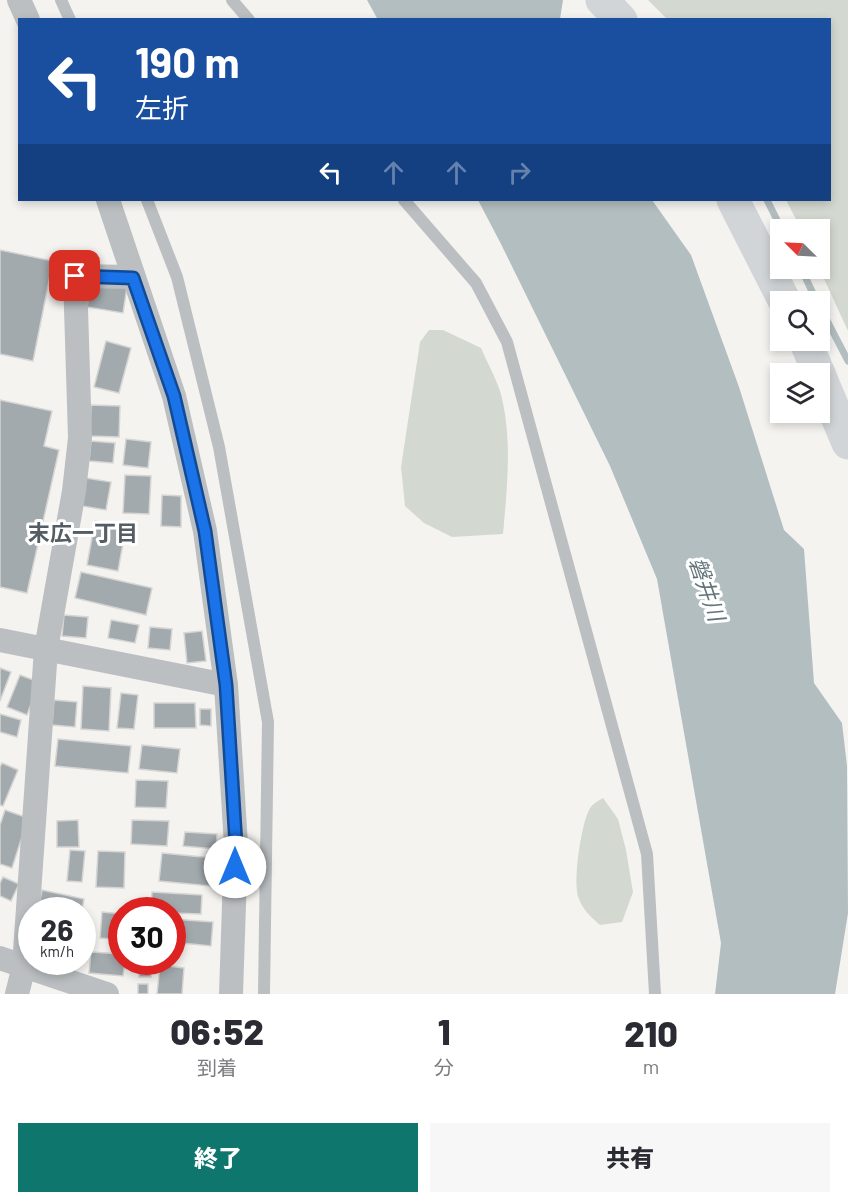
<!DOCTYPE html>
<html lang="ja">
<meta charset="utf-8">
<style>
:root{--surface:#fff;--page:#f7f7f7;--text:#2b2b33;--muted:#7c7c81;--accent:#0f766e}
body{margin:0;font-family:Barlow,"Noto Sans JP",sans-serif;background:var(--page);color:var(--text);height:100vh;display:flex;flex-direction:column;font-size:22px;white-space:nowrap}
*{box-sizing:border-box;margin:0}
p{font-size:20px;color:var(--muted)}
.icon{flex:none;width:33px;height:33px;fill:none;stroke:currentColor;stroke-width:2;stroke-linecap:round;stroke-linejoin:round}
.map{position:relative;height:994px;overflow:hidden}
.side{display:flex;flex-direction:column;background:var(--surface);flex:1}
.side>*{flex:none}
.guide{position:absolute;left:18px;top:18px;width:813px;height:183px;border-radius:0px;box-shadow:0 3px 9px #0003;background:#1a4fa0;color:#fff;overflow:hidden}
.needle{width:39px;rotate:294deg}
.fabs{position:absolute;left:770px;top:219px;display:grid;gap:12px}
.fabs a{display:grid;place-items:center;width:60px;height:60px;border-radius:0px;background:var(--surface);box-shadow:0 3px 9px #0003;font-size:30px}
.speed{position:absolute;left:18px;top:897px;display:flex;gap:12px;font-size:30px;font-weight:700;text-align:center}
.speed>*{display:grid;place-content:center;width:78px;height:78px;border-radius:50%;background:var(--surface);box-shadow:0 3px 9px #0003;line-height:1}
.speed small{font-size:15px;font-weight:400}
.speed .limit{border:9px solid #d22;background:#fff;color:#111}
.pin{position:absolute;display:grid;place-items:center;width:51px;height:51px;color:#fff;margin:-26px;border-radius:12px;box-shadow:0 3px 9px #0006}
.me{position:absolute;width:66px;margin:-33px;rotate:0deg;stroke-linejoin:round;filter:drop-shadow(0 0 4px #0008)}
.turn{display:flex;align-items:center;gap:21px;height:126px;padding:0 18px;font-size:27px}
.turn .icon{width:78px;height:78px;stroke-width:2.5}
.turn b{display:block;font-size:42px;line-height:51px}
.lanes{display:flex;align-items:center;height:57px;padding:0 18px;background:#0003;justify-content:center;gap:30px;direction:ltr}
.lanes .off{opacity:.35}
.eta{display:flex;justify-content:space-evenly;align-items:center;height:102px;text-align:center}
.eta b{font-size:36px;font-weight:800;line-height:42px}
.primary-button{display:flex;gap:12px;margin-top:auto;padding:12px 18px}
.primary-button a{flex:1;height:69px;border-radius:0px;background:var(--accent);color:#fff;font-size:24px;font-weight:800;line-height:69px;text-align:center}
.primary-button a+a{background:var(--page);color:var(--text)}
.map>svg:first-child{display:block}
.green{fill:#d3d8d0}
.water{fill:#b3bec1}
.lines{fill:none;stroke-linecap:round;stroke-linejoin:round}
.stream{stroke:#b3bec1;stroke-width:7}
.building{fill:#a3aaae;stroke:#d5d5d3;stroke-width:1.5}
.lane{stroke:#bbbfc1;stroke-width:12}
.street{stroke:#bbbfc1;stroke-width:24}
.secondary{stroke:#d2d5d8;stroke-width:33}
.route-casing{stroke:#114b97;stroke-width:15}
.route{stroke:#1a73e8;stroke-width:10}
.labels{text-anchor:middle;stroke-width:6;stroke-linejoin:round;paint-order:stroke}
.neighbourhood-label{font-size:22px;font-weight:bold;fill:#535d63;stroke:#fff}
.water-label{font-size:22px;font-style:italic;fill:#63757b;stroke:#fff}
</style>
<div class="map">
<svg width="848" height="994" viewBox="0 0 848 994">
<rect width="100%" height="100%" fill="#f4f3f0"/>
<!-- green -->
<g class="green">
<path d="M648,0H848V331L819,268V230L801,229L786,200H830V20L667,19Z"/>
<path d="M429,330H443L481,348C487,362 495,376 500,391C513,437 507,488 503,534L452,537L424,523L405,506L401,467L420,342Z"/>
<path d="M603,798L618,819L626,850L633,892L622,922L600,925C591,917 583,910 579,899C572,884 581,826 589,810C591,805 598,801 603,798Z"/>
</g>
<!-- water -->
<g class="water">
<path d="M367,0H563L560,19L378,20Z"/>
<path d="M478,200H652L691,255L739,387L784,530L804,549L814,683L842,723L847,766L848,913L835,994H715L721,943L657,579L610,466L501,244Z"/>
</g>
<g class="lines">
<!-- stream -->
<g class="stream">
<path d="M767,200L782,230"/>
<path d="M801,268L817,302"/>
<path d="M819,305L848,361"/>
</g>
</g>
<!-- building -->
<g class="building">
<path d="M0,250L53,261L33,361L0,354Z"/>
<path d="M91,282L127,287L123,313L87,307Z"/>
<path d="M106,341L131,348L119,393L94,387Z"/>
<path d="M0,400L52,411L44,446L59,450L27,593L0,587Z"/>
<path d="M91,405L120,406L119,437L90,436Z"/>
<path d="M126,439L151,442L148,468L123,465Z"/>
<path d="M91,441L115,443L113,463L89,461Z"/>
<path d="M125,475L151,476L149,514L123,513Z"/>
<path d="M86,478L111,482L106,510L82,506Z"/>
<path d="M162,495L181,496V527L161,526Z"/>
<path d="M95,521L126,527L118,571L87,565Z"/>
<path d="M81,572L152,588L146,615L75,598Z"/>
<path d="M64,615L88,617L86,638L62,636Z"/>
<path d="M111,620L139,625L135,643L108,638Z"/>
<path d="M150,627L172,629L170,650L148,648Z"/>
<path d="M202,631L206,661L187,663L184,633Z"/>
<path d="M0,668L11,672L0,701Z"/>
<path d="M20,675L39,682L27,715L7,707Z"/>
<path d="M83,686L111,688L109,731L81,729Z"/>
<path d="M121,693L138,695L134,729L117,728Z"/>
<path d="M54,700L77,702L75,727L52,725Z"/>
<path d="M154,703H195L196,728H154Z"/>
<path d="M200,709H211V726L200,725Z"/>
<path d="M0,714L21,720L17,737L0,732Z"/>
<path d="M58,739L131,746L128,773L55,766Z"/>
<path d="M142,745L180,749L177,773L139,769Z"/>
<path d="M2,763L18,770L3,806L0,805V767Z"/>
<path d="M136,780L168,781L166,808L135,807Z"/>
<path d="M5,810L28,818L12,868L0,864V825Z"/>
<path d="M78,820L79,847H57V821Z"/>
<path d="M132,820L169,821L167,846L131,844Z"/>
<path d="M185,832L217,834L216,849L183,846Z"/>
<path d="M70,850L85,851L82,882L67,881Z"/>
<path d="M98,851L125,852L124,888L96,887Z"/>
<path d="M162,853L213,858L210,886L159,881Z"/>
<path d="M3,877L19,884L11,901L0,896V883Z"/>
<path d="M42,890L84,899L82,910H38Z"/>
<path d="M152,892L202,895L201,914L172,913V910H151Z"/>
<path d="M102,912L122,914V940L100,938Z"/>
<path d="M172,919L213,922L211,946L172,942Z"/>
<path d="M91,952L122,954V962H125L123,976L89,973Z"/>
<rect x="139" y="964" width="12" height="13"/>
<path d="M160,965L184,968L182,994H157Z"/>
<rect x="138" y="984" width="10" height="10"/>
</g>
<g class="lines">
<!-- lane -->
<g class="lane">
<path d="M61,0L70,20"/>
<path d="M232,0L249,20"/>
<path d="M147,200L177,277L219,447L268,722L264,994"/>
<path d="M404,200L476,283L507,342L647,854L655,994"/>
</g>
<!-- street -->
<g class="street">
<path d="M19,0L28,20"/>
<path d="M108,200L174,396L205,531L226,685L236,845L231,994"/>
<path d="M0,640L226,685"/>
<path d="M0,958L107,994"/>
<path d="M17,994L24,966L46,649L74,491L80,438L75,276L133,277"/>
</g>
<!-- secondary -->
<g class="secondary">
<path d="M602,0L621,20"/>
<path d="M733,200L785,302"/>
<path d="M805,340L819,374"/>
<path d="M819,374L848,443"/>
</g>
</g>
<g class="lines">
<defs>
<path id="route" d="M75,276L133,278L174,396L205,531L226,685L236,845L235,867"/>
</defs>
<!-- route casing -->
<use href="#route" class="route-casing"/>
<!-- route -->
<use href="#route" class="route"/>
</g>
<g class="labels">
<!-- neighbourhood labels -->
<g class="neighbourhood-label">
<text x="83" y="541">末広一丁目</text>
</g>
<!-- water labels -->
<g class="water-label">
<text transform="translate(707 589) rotate(71)" y="8">磐井川</text>
</g>
</g>
</svg>
<div class="fabs">
<a><svg class="needle" viewBox="-14 -14 28 28"><path d="M0-13l5 13h-10z" fill="#e53935"/><path d="M0 13l5-13h-10z" fill="#7c7c81"/></svg></a>
<a><svg class="icon" aria-label="search" viewBox="0 0 24 24"><circle cx="10" cy="10" r="6"/><path d="M15 15l6 6"/></svg></a>
<a><svg class="icon" aria-label="layers" viewBox="0 0 24 24"><path d="M12 4l9 5-9 5-9-5zM3 14l9 5 9-5"/></svg></a>
</div>
<div class="speed"><div>26<small>km/h</small></div><div class="limit">30</div></div>
<div class="pin" style="left:75px;top:276px;background:#d93025"><svg class="icon" aria-label="arrive" viewBox="0 0 24 24"><path d="M6 21V4h12l-3 4 3 4H6"/></svg></div>
<svg class="me" style="left:235px;top:867px" viewBox="-20 -20 40 40"><circle r="19" fill="#fff"/><path d="M0-13L10 11 0 6-10 11z" fill="#1a73e8"/></svg>
<div class="guide">
<div class="turn"><svg class="icon" aria-label="left" viewBox="0 0 24 24"><path d="M17 20v-9H6M10 6l-5 5 5 5"/></svg><div><b>190 m</b>左折</div></div>
<div class="lanes"><svg class="icon" aria-label="left" viewBox="0 0 24 24"><path d="M17 20v-9H6M10 6l-5 5 5 5"/></svg><svg class="icon off" aria-label="ahead" viewBox="0 0 24 24"><path d="M12 20V5M6 11l6-6 6 6"/></svg><svg class="icon off" aria-label="ahead" viewBox="0 0 24 24"><path d="M12 20V5M6 11l6-6 6 6"/></svg><svg class="icon off" aria-label="right" viewBox="0 0 24 24"><path d="M7 20v-9h11M14 6l5 5-5 5"/></svg></div>
</div>
</div>
<section class="side">
<div class="eta">
<div><b>06:52</b><p>到着</p></div>
<div><b>1</b><p>分</p></div>
<div><b>210</b><p>m</p></div>
</div>
<div class="primary-button"><a>終了</a><a>共有</a></div>
</section>
